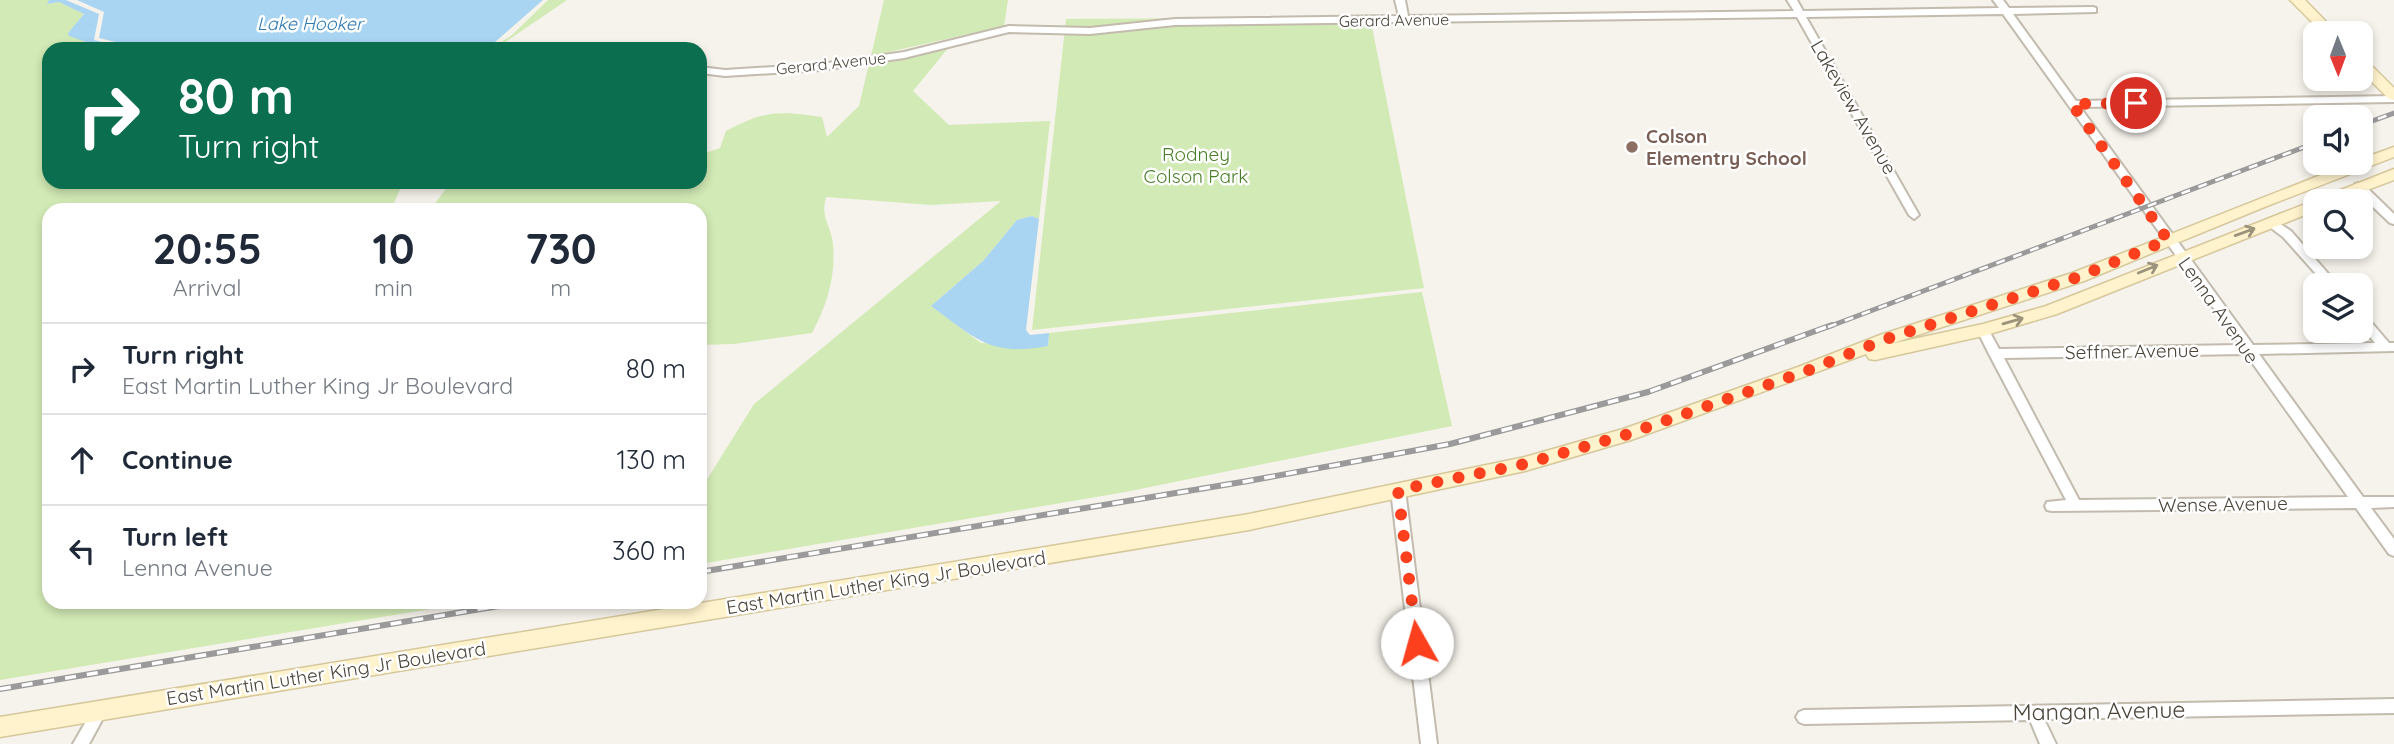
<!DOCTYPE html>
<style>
:root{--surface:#fff;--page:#f2f2f3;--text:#1f2937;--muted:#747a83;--line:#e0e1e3}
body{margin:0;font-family:Quicksand,sans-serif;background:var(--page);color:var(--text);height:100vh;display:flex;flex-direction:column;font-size:26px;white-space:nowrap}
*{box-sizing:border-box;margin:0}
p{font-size:23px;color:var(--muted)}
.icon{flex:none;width:38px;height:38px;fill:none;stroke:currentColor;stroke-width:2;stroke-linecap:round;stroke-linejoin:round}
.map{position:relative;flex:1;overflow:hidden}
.side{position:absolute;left:42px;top:203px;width:665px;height:406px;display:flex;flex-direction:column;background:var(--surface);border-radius:21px;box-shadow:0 4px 10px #0003}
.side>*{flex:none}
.top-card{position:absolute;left:42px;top:42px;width:665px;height:147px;border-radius:21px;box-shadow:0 4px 10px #0003;background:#0b6e4f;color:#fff;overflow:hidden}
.needle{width:46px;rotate:179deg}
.fabs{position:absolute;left:2303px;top:21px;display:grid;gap:14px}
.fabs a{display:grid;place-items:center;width:70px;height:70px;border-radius:14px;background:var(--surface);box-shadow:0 4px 10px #0003;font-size:35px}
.pin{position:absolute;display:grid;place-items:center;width:60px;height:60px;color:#fff;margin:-30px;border:4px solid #fff;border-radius:50%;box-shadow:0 2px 7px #0007}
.me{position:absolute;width:77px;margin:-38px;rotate:353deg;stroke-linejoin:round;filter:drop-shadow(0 0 5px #0008)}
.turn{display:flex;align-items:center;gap:24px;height:147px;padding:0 21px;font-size:32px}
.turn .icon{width:91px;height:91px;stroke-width:2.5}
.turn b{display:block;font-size:49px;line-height:60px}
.eta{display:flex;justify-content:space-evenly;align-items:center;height:119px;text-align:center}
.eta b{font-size:42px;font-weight:700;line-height:49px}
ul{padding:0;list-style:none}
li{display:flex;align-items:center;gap:21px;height:91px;padding:0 21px;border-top:2px solid var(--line)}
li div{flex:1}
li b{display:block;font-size:26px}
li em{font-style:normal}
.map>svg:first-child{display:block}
.green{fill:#d2eab5}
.water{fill:#a9d4f2}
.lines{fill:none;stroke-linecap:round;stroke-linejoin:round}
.street-casing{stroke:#c2bbae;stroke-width:4}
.secondary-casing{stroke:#d6c79b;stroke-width:3}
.street{fill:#fff;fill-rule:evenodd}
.secondary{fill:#fff3cd;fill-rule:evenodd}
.rail-far1-casing{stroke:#9a9a9a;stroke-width:5}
.rail-casing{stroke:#9a9a9a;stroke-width:6}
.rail-far1{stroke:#fff;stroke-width:2.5;stroke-dasharray:9;stroke-linecap:butt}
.rail{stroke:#fff;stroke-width:3.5;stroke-dasharray:11;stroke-linecap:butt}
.oneway{stroke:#9c937c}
.route{stroke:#fc3f1d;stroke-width:12;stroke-dasharray:0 21.6}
.education-dot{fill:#8d6e63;stroke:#fff;stroke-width:2.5}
.labels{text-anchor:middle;stroke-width:5;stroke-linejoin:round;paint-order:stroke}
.far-street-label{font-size:16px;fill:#4b4439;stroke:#fff}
.far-water-label{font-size:18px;font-style:italic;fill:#2e7ab2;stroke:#fff}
.street-label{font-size:19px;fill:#4b4439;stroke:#fff}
.education-label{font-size:19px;font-weight:bold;fill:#785e54;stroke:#fff;text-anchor:start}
.park-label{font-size:19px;fill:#4a7f2a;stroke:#fff}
.near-street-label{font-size:23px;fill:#4b4439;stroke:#fff}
</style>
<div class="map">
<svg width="2394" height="744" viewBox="0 0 2394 744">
<rect width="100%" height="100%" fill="#f6f3ec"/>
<!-- green -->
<g class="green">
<path d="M0,0H49L48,4L59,2L84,14L68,33L106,49H49V182H403L391,210H49V602H473L0,680Z"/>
<path d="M548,0H567L495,49L494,47L512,35Z"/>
<path d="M884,0H1008L1004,26L871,56Z"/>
<path d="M1370,17L1424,288L1032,330L1066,19Z"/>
<path d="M949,47L913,91L949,125L1050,121L1039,219L1032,216L1017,220L983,261L931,306L981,343L1048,346L1049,333L1422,292L1452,426L1120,493L700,564V485L703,486L754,404L1001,201L931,205L826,197C820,219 831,224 833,244C836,276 827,305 812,333L734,344L700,345V210H430L451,182H700V155L720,148L726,131C766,110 778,111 822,117L827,137L859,106L869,64Z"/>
</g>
<!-- water -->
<g class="water">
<path d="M49,0H66L99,14L94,40L130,49H106L69,36L68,33L84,14L59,2L47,4Z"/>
<path d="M77,0H543L487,49H145L99,38L104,12Z"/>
<path d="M1032,216L1039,219L1026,330L1030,335L1049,333L1048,346C990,357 975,338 931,306L983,261L1017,220Z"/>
</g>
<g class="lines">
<defs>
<g id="street">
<path d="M1395,0H1405L1408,16L1794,11L1787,0H1797L1803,11L1999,8L1993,0H2003L2009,8L2093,7L2096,8V12L2013,14L2076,101L2394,96V102L2080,107L2253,345L2375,343L2361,326V314L2365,315L2389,343H2394V351L2259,354L2363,497H2394V507L2371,508L2394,539V556L2389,554L2356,508L2052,511L2047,510L2045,506L2047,502L2066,500L1989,354L1977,330L1979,327H1987L1999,349L2240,345L2003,14L1806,17L1919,215L1914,219L1909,215L1797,17L1175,25L1090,34L1009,32L904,58L821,70L725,76L700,73V67L725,70L821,64L904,52L1009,26L1090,28L1175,19L1399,16ZM2246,354L2348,497L2079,500L2004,358Z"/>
<path d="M2359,183L2363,184L2394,214V224L2390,223L2355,190L2354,187L2355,184Z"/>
<path d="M2271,218L2291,231L2338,285H2326L2283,237L2267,225L2265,222Z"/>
<path d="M1398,485L1403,486L1405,490L1437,744H1421L1391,490L1393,486Z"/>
<path d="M2394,699V713L2044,719L2056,744H2040L2030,720L1804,724L1799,722L1796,717L1799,712L1804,710Z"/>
<path d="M101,702L106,704L108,709L89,744H73L96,704Z"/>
</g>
<g id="secondary">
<path d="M2290,0H2305L2337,33H2323Z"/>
<path d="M2361,59L2366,60L2394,88V100L2389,99L2361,71Z"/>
<path d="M2394,147V157L2267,206L2084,281L1890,344L1983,324L2046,306L2394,169V180L2338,201H2315V211L2057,314L1983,336L1875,360L1869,359L1866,354L1631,440L1525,471L1249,530L0,737V717L1249,514L1525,457L1623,429L1798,367L1880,335L2072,273L2351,163H2361V159Z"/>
</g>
</defs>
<!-- street casing -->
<use href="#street" class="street-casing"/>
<!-- secondary casing -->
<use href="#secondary" class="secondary-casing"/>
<!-- street -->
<use href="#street" class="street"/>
<!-- secondary -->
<use href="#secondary" class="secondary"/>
<defs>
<g id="rail-far1">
<path d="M2361,125L2394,113"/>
<path d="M1828,327L2315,143"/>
</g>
<g id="rail">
<path d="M700,572L1248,481L1450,444L1648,392L1832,325"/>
<path d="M0,689L523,602"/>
</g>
</defs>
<!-- rail-far1 casing -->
<use href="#rail-far1" class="rail-far1-casing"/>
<!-- rail casing -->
<use href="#rail" class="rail-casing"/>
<!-- rail-far1 -->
<use href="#rail-far1" class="rail-far1"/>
<!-- rail -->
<use href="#rail" class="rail"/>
</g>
<!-- one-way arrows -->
<defs><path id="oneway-shaft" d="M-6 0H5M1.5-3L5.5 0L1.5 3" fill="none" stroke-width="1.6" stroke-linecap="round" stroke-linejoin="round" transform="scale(1.75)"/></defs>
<g class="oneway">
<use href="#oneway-shaft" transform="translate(2245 232) rotate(-20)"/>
<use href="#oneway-shaft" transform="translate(2148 269) rotate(-22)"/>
<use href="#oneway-shaft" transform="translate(2013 321) rotate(-16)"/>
</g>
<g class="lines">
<!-- route -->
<path class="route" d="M1417,643L1398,490L1525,464L1625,435L1804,372L1886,339L2078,277L2168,240L2072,104L2136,103"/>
</g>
<!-- markers -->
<circle class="education-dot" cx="1632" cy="147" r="7"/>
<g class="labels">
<!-- far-street labels -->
<g class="far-street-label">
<text transform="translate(1394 20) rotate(-1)" y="6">Gerard Avenue</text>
<text transform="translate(831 63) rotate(-6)" y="6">Gerard Avenue</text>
</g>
<!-- far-water labels -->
<g class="far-water-label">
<text x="310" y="30">Lake Hooker</text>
</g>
<!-- street labels -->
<g class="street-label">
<text transform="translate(1854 107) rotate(60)" y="7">Lakeview Avenue</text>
<text transform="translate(2219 310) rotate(55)" y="7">Lenna Avenue</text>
<text transform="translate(2132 351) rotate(-1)" y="7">Seffner Avenue</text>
<text transform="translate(2223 504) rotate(-1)" y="7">Wense Avenue</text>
<text transform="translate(886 582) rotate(-9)" y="7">East Martin Luther King Jr Boulevard</text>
<text transform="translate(326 673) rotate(-9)" y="7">East Martin Luther King Jr Boulevard</text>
</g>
<!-- education labels -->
<g class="education-label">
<text x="1646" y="143">Colson<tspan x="1646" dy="22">Elementry School</tspan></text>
</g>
<!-- park labels -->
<g class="park-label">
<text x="1196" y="161">Rodney<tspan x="1196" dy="22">Colson Park</tspan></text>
</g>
<!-- near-street labels -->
<g class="near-street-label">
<text transform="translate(2099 711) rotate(-1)" y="8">Mangan Avenue</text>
</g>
</g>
</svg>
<div class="fabs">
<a><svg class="needle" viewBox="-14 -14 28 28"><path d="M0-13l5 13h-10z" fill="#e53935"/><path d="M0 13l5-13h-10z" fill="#747a83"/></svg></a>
<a><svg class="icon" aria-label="sound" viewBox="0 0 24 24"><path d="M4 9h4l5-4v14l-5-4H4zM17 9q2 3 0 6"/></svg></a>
<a><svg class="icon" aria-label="search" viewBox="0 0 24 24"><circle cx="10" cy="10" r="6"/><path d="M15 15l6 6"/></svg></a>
<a><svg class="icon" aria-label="layers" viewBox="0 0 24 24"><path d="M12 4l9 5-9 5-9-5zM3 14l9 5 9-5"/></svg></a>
</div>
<div class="pin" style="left:2136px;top:103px;background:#d93025"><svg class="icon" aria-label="arrive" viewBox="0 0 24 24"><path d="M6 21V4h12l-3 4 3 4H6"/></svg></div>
<svg class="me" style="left:1417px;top:643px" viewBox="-20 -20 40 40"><circle r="19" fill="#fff"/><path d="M0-13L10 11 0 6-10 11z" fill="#fc3f1d"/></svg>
<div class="top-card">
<div class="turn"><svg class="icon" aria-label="right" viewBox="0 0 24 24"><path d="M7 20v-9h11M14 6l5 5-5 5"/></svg><div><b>80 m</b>Turn right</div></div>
</div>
<section class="side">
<div class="eta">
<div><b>20:55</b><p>Arrival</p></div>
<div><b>10</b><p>min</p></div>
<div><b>730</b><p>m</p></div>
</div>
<ul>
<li><svg class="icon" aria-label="right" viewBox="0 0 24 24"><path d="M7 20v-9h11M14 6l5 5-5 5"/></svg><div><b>Turn right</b><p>East Martin Luther King Jr Boulevard</p></div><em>80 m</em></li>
<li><svg class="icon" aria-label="ahead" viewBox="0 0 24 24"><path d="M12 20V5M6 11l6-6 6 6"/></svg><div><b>Continue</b></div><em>130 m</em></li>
<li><svg class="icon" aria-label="left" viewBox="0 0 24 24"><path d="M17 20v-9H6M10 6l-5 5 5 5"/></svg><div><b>Turn left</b><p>Lenna Avenue</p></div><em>360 m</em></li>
</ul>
</section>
</div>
